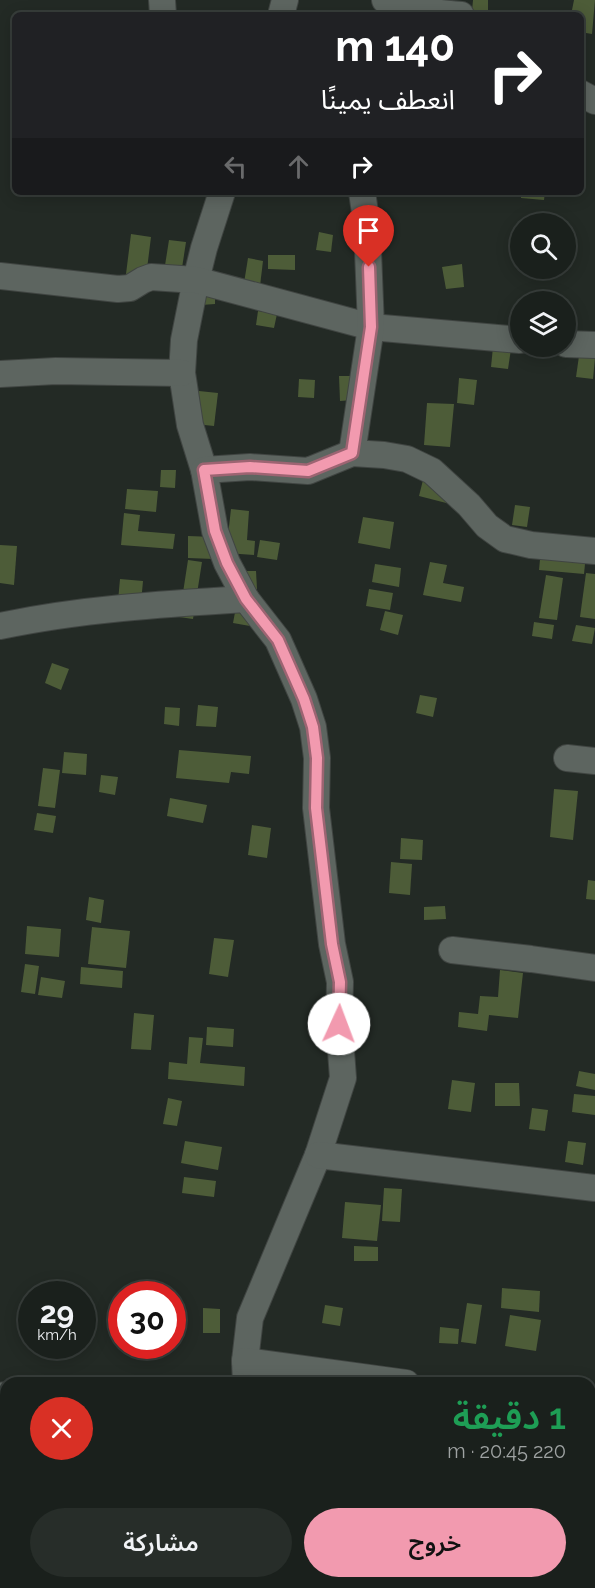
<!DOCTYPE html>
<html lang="ar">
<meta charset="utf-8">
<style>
:root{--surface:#1a201c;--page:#272d29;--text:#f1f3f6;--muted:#9fa3a3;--line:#383e3b;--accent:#f29aaf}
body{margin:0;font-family:Raleway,"Noto Sans Arabic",sans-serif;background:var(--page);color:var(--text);direction:rtl;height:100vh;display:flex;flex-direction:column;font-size:22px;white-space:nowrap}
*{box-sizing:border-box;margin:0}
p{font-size:20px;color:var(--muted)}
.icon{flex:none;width:33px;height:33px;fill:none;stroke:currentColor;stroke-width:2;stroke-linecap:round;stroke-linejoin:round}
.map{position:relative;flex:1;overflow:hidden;direction:ltr}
.side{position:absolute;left:0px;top:1377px;width:596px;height:212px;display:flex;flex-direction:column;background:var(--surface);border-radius:18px 18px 0 0;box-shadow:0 3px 15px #0003,0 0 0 2px var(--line);direction:rtl}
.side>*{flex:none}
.banner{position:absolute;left:12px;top:12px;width:572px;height:183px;border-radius:9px;box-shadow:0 3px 15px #0003,0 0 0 2px var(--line);direction:rtl;background:#202124;color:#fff;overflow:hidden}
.fabs{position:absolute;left:510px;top:213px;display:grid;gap:12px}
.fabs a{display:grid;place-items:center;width:66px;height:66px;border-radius:50%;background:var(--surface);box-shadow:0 3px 15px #0003,0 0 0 2px var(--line);font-size:30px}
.speed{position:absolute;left:18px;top:1281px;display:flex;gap:12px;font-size:30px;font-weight:700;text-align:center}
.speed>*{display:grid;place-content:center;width:78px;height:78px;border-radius:50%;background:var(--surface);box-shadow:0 3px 15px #0003,0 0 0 2px var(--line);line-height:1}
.speed small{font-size:15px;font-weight:400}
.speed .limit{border:9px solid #d22;background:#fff;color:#111}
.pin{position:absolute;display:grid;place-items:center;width:51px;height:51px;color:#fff;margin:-62px -26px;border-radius:50% 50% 50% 0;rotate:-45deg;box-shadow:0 0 6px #0007}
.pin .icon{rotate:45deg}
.me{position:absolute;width:66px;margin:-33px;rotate:2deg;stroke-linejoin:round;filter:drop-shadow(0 0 4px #0008)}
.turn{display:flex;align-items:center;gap:21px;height:126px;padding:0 30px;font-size:27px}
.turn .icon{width:78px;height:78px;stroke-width:2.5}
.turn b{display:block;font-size:42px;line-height:51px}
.lanes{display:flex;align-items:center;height:57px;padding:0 30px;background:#0003;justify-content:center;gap:30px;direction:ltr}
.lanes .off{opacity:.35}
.round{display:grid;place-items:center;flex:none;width:63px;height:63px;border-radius:32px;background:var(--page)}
.headline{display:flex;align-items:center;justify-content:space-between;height:102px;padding:0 30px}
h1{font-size:36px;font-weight:600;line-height:45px;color:#1e9e55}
.primary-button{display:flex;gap:12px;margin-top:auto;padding:12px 30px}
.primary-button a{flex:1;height:69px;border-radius:36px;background:var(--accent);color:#111;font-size:24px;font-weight:600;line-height:69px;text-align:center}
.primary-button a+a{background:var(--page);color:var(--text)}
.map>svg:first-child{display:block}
.building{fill:#4d5c38}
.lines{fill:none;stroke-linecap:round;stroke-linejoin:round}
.minor-casing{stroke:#404542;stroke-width:28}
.minor{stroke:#5d6560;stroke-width:26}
.route-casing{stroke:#9d6472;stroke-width:15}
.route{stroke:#f29aaf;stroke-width:10}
</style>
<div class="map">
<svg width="595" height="1588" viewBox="0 0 595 1588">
<rect width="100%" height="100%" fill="#232a25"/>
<!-- building -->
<g class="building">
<path d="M473,0H488V11H472Z"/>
<path d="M574,0H595L592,34L580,32V15H571Z"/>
<path d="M493,12H510V15H492Z"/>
<path d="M521,192H545L544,200L521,198Z"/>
<path d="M319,232L333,235L331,252L316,250Z"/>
<path d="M131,234L151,237L146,277L126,274Z"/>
<path d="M169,240L186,242L180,281L163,278Z"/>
<path d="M268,255H295V270L268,269Z"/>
<path d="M248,258L263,261L260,286L244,283Z"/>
<path d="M462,264L464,287L446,289L442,267Z"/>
<path d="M215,290V304L187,306Z"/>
<path d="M258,311L277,314L274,328L256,325Z"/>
<path d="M493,347L511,349L508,369L491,367Z"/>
<path d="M579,356L595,358L593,379L576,377Z"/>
<path d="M339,376H351L353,400L340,401Z"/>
<path d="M459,378L477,380L474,405L457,403Z"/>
<path d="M299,379L315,380L314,398L298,397Z"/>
<path d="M199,391L218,393L214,426L195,424Z"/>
<path d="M427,403L454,404L450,447L424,445Z"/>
<path d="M161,470H176L175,488L160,487Z"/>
<path d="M423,480L454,505L419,496Z"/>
<path d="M127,489L158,491L156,512L125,509Z"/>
<path d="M515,505L530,507L527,527L512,525Z"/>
<path d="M231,509L249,511L247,540L255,541L254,555L226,553Z"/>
<path d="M124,513L140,515L138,531L175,534L173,549L121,545Z"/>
<path d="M363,517L394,522L390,549L358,543Z"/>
<path d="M188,536L214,537V559L188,558Z"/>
<path d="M260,540L280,543L277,560L257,557Z"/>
<path d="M0,545L17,546L14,585L0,583Z"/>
<path d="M541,549L586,554L584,574L539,570Z"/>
<path d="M188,560L202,562L193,619L151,613L182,599Z"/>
<path d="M430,562L447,565L443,583L464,587L461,602L423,595Z"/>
<path d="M375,564L401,568L399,587L372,582Z"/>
<path d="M238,571H256L257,589H238Z"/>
<path d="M586,573L595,574V619L580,617Z"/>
<path d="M546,575L563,578L557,620L539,618Z"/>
<path d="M120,579L143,581L140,614L117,612Z"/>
<path d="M369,589L393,593L390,610L366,606Z"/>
<path d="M237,602L254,605L250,626L233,623Z"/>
<path d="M385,611L403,615L398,635L380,630Z"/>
<path d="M534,622L554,625L552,639L532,636Z"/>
<path d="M576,625L595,628L592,644L572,641Z"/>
<path d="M52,663L69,669L61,690L45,683Z"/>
<path d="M420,695L437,698L433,717L416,713Z"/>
<path d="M198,705L218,707L216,727L196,726Z"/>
<path d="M165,707L180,708L179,726L164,724Z"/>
<path d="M179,750L251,756L249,774L231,772L229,783L176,778Z"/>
<path d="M64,752L87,754L86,775L62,773Z"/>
<path d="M43,768L60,770L55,808L38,806Z"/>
<path d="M101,775L118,777L115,795L99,792Z"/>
<path d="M554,789L578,791L573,840L550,837Z"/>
<path d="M170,798L207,805L203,823L167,816Z"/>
<path d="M37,813L56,816L53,833L34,830Z"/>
<path d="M252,825L271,828L267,858L248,855Z"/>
<path d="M401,838L423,840L422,860L400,859Z"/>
<path d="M391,862L412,864L410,895L389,893Z"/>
<path d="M588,880L595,881V900L586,899Z"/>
<path d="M89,897L104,900L101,923L86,920Z"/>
<path d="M445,906L446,919L424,920V907Z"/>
<path d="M27,926L61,929L59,957L25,954Z"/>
<path d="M92,927L130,931L126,968L88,964Z"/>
<path d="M214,938L234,940L228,977L209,974Z"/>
<path d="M25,964L39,966L35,994L21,992Z"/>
<path d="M81,967L123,971L122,988L80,984Z"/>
<path d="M500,970L523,973L518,1018L489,1015L487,1031L458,1027L459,1012L478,1014L480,996L498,997Z"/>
<path d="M41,977L65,981L62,998L38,995Z"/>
<path d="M134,1013L154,1015L151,1050L131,1049Z"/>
<path d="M207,1027L234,1029L233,1047L206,1045Z"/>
<path d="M189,1037L203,1038L200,1063L245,1067L244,1086L168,1079L169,1062L187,1064Z"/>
<path d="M579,1071L595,1074V1090L576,1086Z"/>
<path d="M452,1080L475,1083L471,1112L448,1109Z"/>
<path d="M495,1083H519L520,1106H495Z"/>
<path d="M574,1094L595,1096V1115L572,1112Z"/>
<path d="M168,1098L182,1101L177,1126L163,1124Z"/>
<path d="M532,1108L548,1110L545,1131L529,1129Z"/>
<path d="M185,1141L222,1147L218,1170L181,1163Z"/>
<path d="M568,1141L586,1143L583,1165L565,1162Z"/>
<path d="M184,1177L216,1181L214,1197L182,1193Z"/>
<path d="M384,1188L402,1189L400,1222L382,1221Z"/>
<path d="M345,1202L381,1205L377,1241L342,1238Z"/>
<path d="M354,1246L378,1247V1261H354Z"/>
<path d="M502,1288L540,1291L539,1312L501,1308Z"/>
<path d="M467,1303L482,1305L476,1344L461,1342Z"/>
<path d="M325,1305L343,1308L340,1326L322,1323Z"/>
<path d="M203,1308L220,1309V1333H203Z"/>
<path d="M510,1315L541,1320L536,1351L505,1346Z"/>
<path d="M440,1327L459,1329L458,1344L439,1343Z"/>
<path d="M0,1437L6,1438V1448H0Z"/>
<path d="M590,1544L595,1545V1561H590Z"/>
</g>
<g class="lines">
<defs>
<g id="minor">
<path d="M162,0L163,15"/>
<path d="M385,0C407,12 436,12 461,15"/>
<path d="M281,15L285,0"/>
<path d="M580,93L595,101"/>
<path d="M222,192L204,248L196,280L184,340L182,373L190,425L204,470L215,531L227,563L246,599L278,640L304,699L313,727L317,758L316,808L332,944L340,982L339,1024L343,1078L318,1155L250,1318L245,1361L246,1383"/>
<path d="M0,276L118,289L130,288L143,280L151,277L196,280L371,327L520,340"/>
<path d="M566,344L595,345"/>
<path d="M0,374L56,371L182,373"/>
<path d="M352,453L371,327L367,226L362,192"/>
<path d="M204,470L250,467L308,471L352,453L384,455L407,459L432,471L469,505L487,526L505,539L531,545L595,551"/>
<path d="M0,626C81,609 163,604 246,599"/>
<path d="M567,758L595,761"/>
<path d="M452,950L531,959L595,968"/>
<path d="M318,1155L595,1188"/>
<path d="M245,1361L406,1383"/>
<path d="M0,1396L6,1395"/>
<path d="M590,1408L595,1409"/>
<path d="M254,1582L307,1588"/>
</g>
</defs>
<!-- minor casing -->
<use href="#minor" class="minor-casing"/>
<!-- minor -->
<use href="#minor" class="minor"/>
</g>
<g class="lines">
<defs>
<path id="route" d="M339,1024L340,982L332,944L316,808L317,758L313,727L304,699L278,640L246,599L227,563L215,531L204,470L250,467L308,471L352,453L371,327L369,267"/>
</defs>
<!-- route casing -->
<use href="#route" class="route-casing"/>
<!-- route -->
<use href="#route" class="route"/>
</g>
</svg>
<div class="fabs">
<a><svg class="icon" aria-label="search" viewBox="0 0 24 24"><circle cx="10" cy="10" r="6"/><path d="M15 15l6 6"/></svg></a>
<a><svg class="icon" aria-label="layers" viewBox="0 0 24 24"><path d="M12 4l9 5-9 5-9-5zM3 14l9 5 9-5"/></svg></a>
</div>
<div class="speed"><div>29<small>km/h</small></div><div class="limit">30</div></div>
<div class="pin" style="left:369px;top:267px;background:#d93025"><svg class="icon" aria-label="arrive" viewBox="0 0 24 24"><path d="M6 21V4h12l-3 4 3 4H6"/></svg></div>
<svg class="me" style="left:339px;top:1024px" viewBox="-20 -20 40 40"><circle r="19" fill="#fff"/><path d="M0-13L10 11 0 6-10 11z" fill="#f29aaf"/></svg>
<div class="banner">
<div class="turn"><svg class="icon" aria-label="right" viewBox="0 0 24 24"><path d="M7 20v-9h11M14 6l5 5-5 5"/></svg><div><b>140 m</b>انعطف يمينًا</div></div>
<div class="lanes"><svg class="icon off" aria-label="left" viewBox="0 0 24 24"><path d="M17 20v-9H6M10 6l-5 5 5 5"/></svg><svg class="icon off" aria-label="ahead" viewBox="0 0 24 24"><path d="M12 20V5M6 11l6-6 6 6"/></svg><svg class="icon" aria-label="right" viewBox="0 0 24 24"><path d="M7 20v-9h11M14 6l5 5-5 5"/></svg></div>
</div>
<section class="side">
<div class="headline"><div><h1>1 دقيقة</h1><p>220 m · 20:45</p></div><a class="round" style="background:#d93025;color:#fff"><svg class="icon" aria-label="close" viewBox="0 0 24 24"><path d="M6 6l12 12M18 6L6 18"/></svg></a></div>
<div class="primary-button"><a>خروج</a><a>مشاركة</a></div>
</section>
</div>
